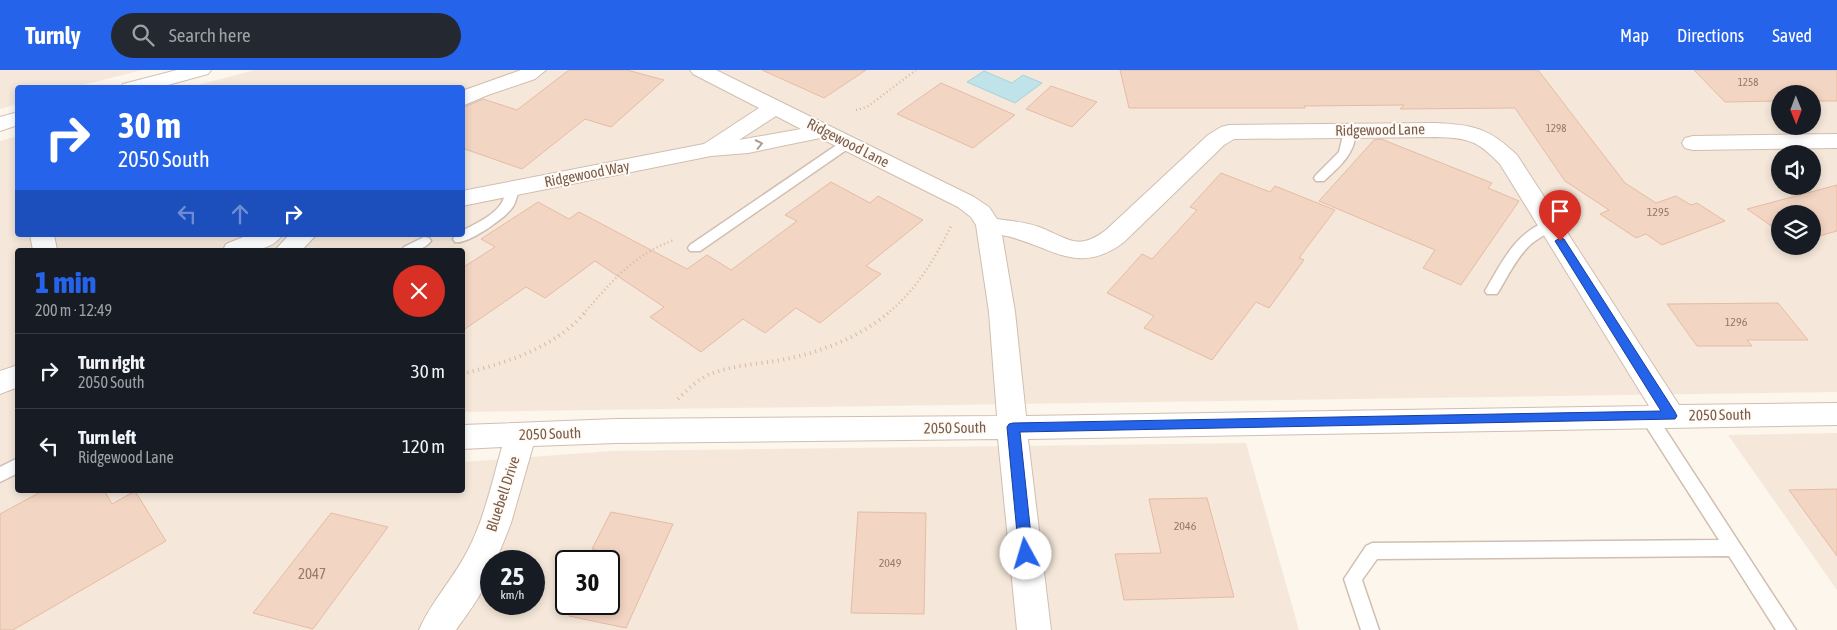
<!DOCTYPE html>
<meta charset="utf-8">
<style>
:root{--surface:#171b24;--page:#242831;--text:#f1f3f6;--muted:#9ea1a6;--line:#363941;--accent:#2563eb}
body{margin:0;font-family:"Asap Condensed",sans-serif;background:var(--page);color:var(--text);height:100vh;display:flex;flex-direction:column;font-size:19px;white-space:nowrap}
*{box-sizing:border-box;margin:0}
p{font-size:16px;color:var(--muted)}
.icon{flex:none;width:28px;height:28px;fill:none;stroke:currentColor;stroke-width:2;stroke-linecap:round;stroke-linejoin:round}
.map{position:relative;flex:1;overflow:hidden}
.drawer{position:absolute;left:15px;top:178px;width:450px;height:245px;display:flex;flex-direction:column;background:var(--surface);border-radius:5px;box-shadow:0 2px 8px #0003}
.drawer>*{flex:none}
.hud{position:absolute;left:15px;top:15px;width:450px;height:152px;border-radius:5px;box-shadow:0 2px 8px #0003;background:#2563eb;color:#fff;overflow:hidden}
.needle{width:32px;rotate:179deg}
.controls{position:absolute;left:1771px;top:15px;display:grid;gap:10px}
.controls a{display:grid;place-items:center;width:50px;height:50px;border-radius:50%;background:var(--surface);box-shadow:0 2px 8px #0003;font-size:25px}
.speed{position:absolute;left:480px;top:480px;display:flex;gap:10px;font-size:25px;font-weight:700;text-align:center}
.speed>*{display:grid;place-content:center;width:65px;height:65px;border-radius:50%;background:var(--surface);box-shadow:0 2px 8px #0003;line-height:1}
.speed small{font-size:12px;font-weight:400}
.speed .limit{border:2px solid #111;border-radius:8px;background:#fff;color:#111}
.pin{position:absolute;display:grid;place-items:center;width:42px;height:42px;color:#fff;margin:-51px -21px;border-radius:50% 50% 50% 0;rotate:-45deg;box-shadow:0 0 5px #0007}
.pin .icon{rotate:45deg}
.me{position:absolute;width:55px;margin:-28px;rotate:354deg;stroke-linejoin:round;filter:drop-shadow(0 0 4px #0008)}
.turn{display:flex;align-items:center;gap:18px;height:105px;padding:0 20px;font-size:22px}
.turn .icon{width:65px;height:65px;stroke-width:2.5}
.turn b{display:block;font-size:35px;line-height:42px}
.lanes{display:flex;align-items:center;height:48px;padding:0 20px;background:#0003;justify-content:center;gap:25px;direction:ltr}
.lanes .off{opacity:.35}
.round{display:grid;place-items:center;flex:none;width:52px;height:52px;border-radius:26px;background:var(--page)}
.overview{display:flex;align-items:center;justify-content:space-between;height:85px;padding:0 20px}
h1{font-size:30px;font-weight:800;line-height:38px;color:var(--accent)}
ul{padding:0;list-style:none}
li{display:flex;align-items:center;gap:15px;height:75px;padding:0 20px;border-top:1px solid var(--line)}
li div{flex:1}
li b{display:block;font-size:19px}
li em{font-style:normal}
header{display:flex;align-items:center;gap:30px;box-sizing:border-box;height:70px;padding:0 25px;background:var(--accent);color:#fff}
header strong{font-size:24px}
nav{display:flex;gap:28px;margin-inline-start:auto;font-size:18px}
.search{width:350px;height:45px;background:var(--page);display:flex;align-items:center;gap:12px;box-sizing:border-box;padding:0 18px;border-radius:28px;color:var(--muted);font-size:19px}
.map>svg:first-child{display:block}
.residential{fill:#f5e8da;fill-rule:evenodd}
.water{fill:#bfe3e8;stroke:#a5d3da}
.building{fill:#f3d5c3;stroke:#e6bba3}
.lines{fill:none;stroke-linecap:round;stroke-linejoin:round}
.lane-casing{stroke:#d1beb0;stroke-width:3}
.street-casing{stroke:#d1beb0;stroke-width:2}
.secondary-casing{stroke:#d6c0b0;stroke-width:2}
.path-far1{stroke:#d9b8a5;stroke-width:2.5;stroke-dasharray:1 3;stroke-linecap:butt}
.path{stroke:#d9b8a5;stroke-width:4;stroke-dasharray:1 4.5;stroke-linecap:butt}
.lane{fill:#fff;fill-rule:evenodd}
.street{fill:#fff;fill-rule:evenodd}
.secondary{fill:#fff;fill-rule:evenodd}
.oneway{stroke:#af9d94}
.route{fill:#2563eb;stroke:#184099}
.labels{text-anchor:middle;stroke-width:4;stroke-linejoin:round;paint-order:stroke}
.far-number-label{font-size:11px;fill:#987a6a}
.number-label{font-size:12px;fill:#987a6a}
.street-label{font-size:15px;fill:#7a5c4d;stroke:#fffaf3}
.near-number-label{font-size:15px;fill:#987a6a}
</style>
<header>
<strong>Turnly</strong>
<div class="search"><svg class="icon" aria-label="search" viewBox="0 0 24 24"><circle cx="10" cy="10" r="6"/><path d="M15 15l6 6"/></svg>Search here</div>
<nav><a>Map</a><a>Directions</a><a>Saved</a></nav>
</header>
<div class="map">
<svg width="1837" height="560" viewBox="0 0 1837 560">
<rect width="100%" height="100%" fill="#fdf6ec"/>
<!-- residential -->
<g class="residential">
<path d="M0,0H142L75,17L18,18L17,34L0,39Z"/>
<path d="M255,0H1837V322L463,342L462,180H18V420H462L463,392L612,381L1246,373L1299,560H0V71L17,66L18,165H462V18L190,17ZM1780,24H1812V56H1780ZM1780,84H1812V116H1780ZM1780,144H1812V176H1780ZM491,491H534V534H491ZM566,491H609V534H566Z"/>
<path d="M1837,363V520L1728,365Z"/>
</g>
<!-- water -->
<path class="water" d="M984,1L1012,13L1023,5L1042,13L1015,33L967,12Z"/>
<!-- building -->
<g class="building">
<path d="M569,0H627L664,10L611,57L585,49L522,99L462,78V38L483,29L517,40Z"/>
<path d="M762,0H866L824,28Z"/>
<path d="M1120,0H1538L1625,113L1656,133L1676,126L1691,135L1697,133L1725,151L1662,175L1646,164L1636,168L1600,144L1609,140L1565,111L1515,38L1400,39L1404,35L1304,36L1305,38H1129Z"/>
<path d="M1694,0H1837V31H1812V24H1780V31L1725,32Z"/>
<path d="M941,13L1015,45L973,78L897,44Z"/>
<path d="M1051,16L1097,32L1072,57L1026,39Z"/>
<path d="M1381,69L1492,113L1488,118L1519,131L1461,215L1423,198L1435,180L1319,131L1374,70Z"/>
<path d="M1221,103L1270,122L1275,116L1335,140L1299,188L1304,190L1269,238L1256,232L1212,290L1144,258L1154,246L1107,223L1142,184L1152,189L1197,140L1190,137Z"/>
<path d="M831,112L870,133L878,126L923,150L866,196L881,204L820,253L796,238L765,263L743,249L701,282L650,247L664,237L595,191L545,228L526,217L462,261V198L495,177L481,169L538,132L569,149L579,142L687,199L707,185L731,200L797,151L785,145Z"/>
<path d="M1837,115V161L1812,168V144H1780V162L1747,139Z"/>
<path d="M1778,233L1808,270H1747L1752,276H1697L1667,234Z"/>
<path d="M1837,419V486L1789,420Z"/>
<path d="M44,420H104L112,434L135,421L166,471L13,560H0V444Z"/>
<path d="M1207,428L1234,527L1124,530L1115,484L1161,483L1149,429Z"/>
<path d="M611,442L673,454L626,558L569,546L575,534H609V491H596L600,481L592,479Z"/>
<path d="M858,442L926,443L924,544L851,543Z"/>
<path d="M331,443L388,457L313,559L253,543Z"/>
</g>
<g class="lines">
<defs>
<g id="lane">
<path d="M1350,57L1356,61C1355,84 1340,96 1324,111H1316L1314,108L1316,105L1339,82L1344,61Z"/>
<path d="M848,69L852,70L854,73L852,76L700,181H690L688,178L690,175L844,70Z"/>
<path d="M513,115L519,119C517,125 516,133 512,138C505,148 467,175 455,172L453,169L455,166L462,165V161C475,154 493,146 501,134C506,127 504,117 513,115Z"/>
<path d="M1550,151L1555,152L1557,155C1551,163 1536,168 1528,177C1515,190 1507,208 1497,224H1487L1485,221C1501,194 1516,160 1550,151Z"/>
<path d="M424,167L429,168L431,171C423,181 414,180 402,180L404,177Z"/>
<path d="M1648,340L1654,342L1796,560H1776L1729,486L1377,489L1362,510L1379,560H1361L1344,509L1366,476L1372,473L1719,470L1642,350L1640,346L1642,342Z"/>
<path d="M18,388V403L0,412V397Z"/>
</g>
<g id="street">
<path d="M521,0H546L535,9L488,25L462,36V21Z"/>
<path d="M690,0H716L974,127L989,137L997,149C1010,151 1026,152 1039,157C1068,168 1077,182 1106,160L1208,65L1221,57L1229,55L1436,53C1474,55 1489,58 1517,85L1679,335L1837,333V355L1028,369L1051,560H1017L998,369L616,373L533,376L511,453L496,491H491C491,515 469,541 456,560H419C431,532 453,509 467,482C484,450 492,412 502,377L462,379V355L616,349L997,346L989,242L976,155L971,147L958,137L820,68L748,83L711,86L462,136V121L704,74L759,38L693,4ZM776,46L801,59L739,70ZM1436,67C1468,68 1477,70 1500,94L1649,336L1026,346L1015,242L1002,165C1049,174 1077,208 1124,172L1224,75L1234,69Z"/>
<path d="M1837,64V78L1693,80L1685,78L1682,73L1685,68L1693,66Z"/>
<path d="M30,165H54L57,180H33Z"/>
<path d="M248,165H282C270,184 242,180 223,180L226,174Z"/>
<path d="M289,165H316L302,180H275Z"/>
<path d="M18,295V317L0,324V301Z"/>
</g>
<g id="secondary">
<path d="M177,0H211L208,4L157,18H120L123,14Z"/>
<path d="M18,42V55L0,61V47Z"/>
</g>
</defs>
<!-- lane casing -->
<use href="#lane" class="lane-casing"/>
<!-- street casing -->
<use href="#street" class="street-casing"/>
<!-- secondary casing -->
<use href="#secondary" class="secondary-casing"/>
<!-- path-far1 -->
<g class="path-far1">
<path d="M856,40L867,37L916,0"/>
<path d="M583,244C613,211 631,186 674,170"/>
<path d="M887,244C917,219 935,189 952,154"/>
</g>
<!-- path -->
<g class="path">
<path d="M462,304C508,292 552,279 585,243"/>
<path d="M678,329C687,320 696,311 708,305C732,294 769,294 795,287C829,279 862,265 888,243"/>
</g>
<!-- lane -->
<use href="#lane" class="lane"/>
<!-- street -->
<use href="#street" class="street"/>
<!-- secondary -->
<use href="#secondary" class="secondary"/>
</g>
<!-- one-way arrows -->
<defs><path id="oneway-chevron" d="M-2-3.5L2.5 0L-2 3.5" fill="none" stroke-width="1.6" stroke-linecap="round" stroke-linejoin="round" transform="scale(1.25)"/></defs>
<use class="oneway" href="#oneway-chevron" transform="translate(759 74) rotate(-12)"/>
<!-- route -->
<path class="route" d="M1560,168L1564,169L1675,342L1677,346L1675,349L1020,362L1033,484L1031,489L1026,490L1021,489L1019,484L1007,357L1009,354L1013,353L1661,341L1555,171Z"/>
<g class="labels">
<!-- far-number labels -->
<g class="far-number-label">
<text x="1748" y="16">1258</text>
<text x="1556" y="62">1298</text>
</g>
<!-- number labels -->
<g class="number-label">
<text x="1658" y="146">1295</text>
<text x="1736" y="256">1296</text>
<text x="1185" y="460">2046</text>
<text x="890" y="497">2049</text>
</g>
<!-- street labels -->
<g class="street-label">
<text transform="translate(1380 60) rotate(-1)" y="5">Ridgewood Lane</text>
<text transform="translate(848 73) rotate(27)" y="5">Ridgewood Lane</text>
<text transform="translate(587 104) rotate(-11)" y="5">Ridgewood Way</text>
<text transform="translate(1720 345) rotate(-1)" y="5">2050 South</text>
<text transform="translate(955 358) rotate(-1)" y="5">2050 South</text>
<text transform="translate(550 364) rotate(-2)" y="5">2050 South</text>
<text transform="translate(503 424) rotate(-72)" y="5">Bluebell Drive</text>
</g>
<!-- near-number labels -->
<g class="near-number-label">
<text x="312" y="509">2047</text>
</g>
</g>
</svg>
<div class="controls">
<a><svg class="needle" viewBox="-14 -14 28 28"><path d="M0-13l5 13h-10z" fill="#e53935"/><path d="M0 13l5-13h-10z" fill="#9ea1a6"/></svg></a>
<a><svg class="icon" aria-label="sound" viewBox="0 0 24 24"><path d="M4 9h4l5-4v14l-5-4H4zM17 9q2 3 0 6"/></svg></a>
<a><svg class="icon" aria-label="layers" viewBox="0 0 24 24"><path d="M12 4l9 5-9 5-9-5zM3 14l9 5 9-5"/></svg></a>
</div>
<div class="speed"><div>25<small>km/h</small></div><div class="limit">30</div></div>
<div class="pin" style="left:1560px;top:171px;background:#d93025"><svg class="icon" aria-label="arrive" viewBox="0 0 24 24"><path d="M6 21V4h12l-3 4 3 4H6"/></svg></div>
<svg class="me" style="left:1026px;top:484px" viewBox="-20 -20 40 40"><circle r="19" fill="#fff"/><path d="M0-13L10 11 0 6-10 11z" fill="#2563eb"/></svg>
<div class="hud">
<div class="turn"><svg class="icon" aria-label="right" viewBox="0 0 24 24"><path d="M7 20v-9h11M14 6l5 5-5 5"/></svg><div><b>30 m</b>2050 South</div></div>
<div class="lanes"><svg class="icon off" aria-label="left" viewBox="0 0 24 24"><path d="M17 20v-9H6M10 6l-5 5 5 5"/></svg><svg class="icon off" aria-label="ahead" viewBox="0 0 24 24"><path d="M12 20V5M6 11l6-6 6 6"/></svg><svg class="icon" aria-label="right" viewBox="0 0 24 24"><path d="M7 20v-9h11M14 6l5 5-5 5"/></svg></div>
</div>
<section class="drawer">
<div class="overview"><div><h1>1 min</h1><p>200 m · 12:49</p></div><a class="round" style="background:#d93025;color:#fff"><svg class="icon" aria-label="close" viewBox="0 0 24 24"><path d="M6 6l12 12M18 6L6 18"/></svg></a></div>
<ul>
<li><svg class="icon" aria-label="right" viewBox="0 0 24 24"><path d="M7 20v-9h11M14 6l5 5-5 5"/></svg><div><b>Turn right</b><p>2050 South</p></div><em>30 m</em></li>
<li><svg class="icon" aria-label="left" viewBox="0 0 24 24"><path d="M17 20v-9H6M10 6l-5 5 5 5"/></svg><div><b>Turn left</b><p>Ridgewood Lane</p></div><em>120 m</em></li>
</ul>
</section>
</div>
